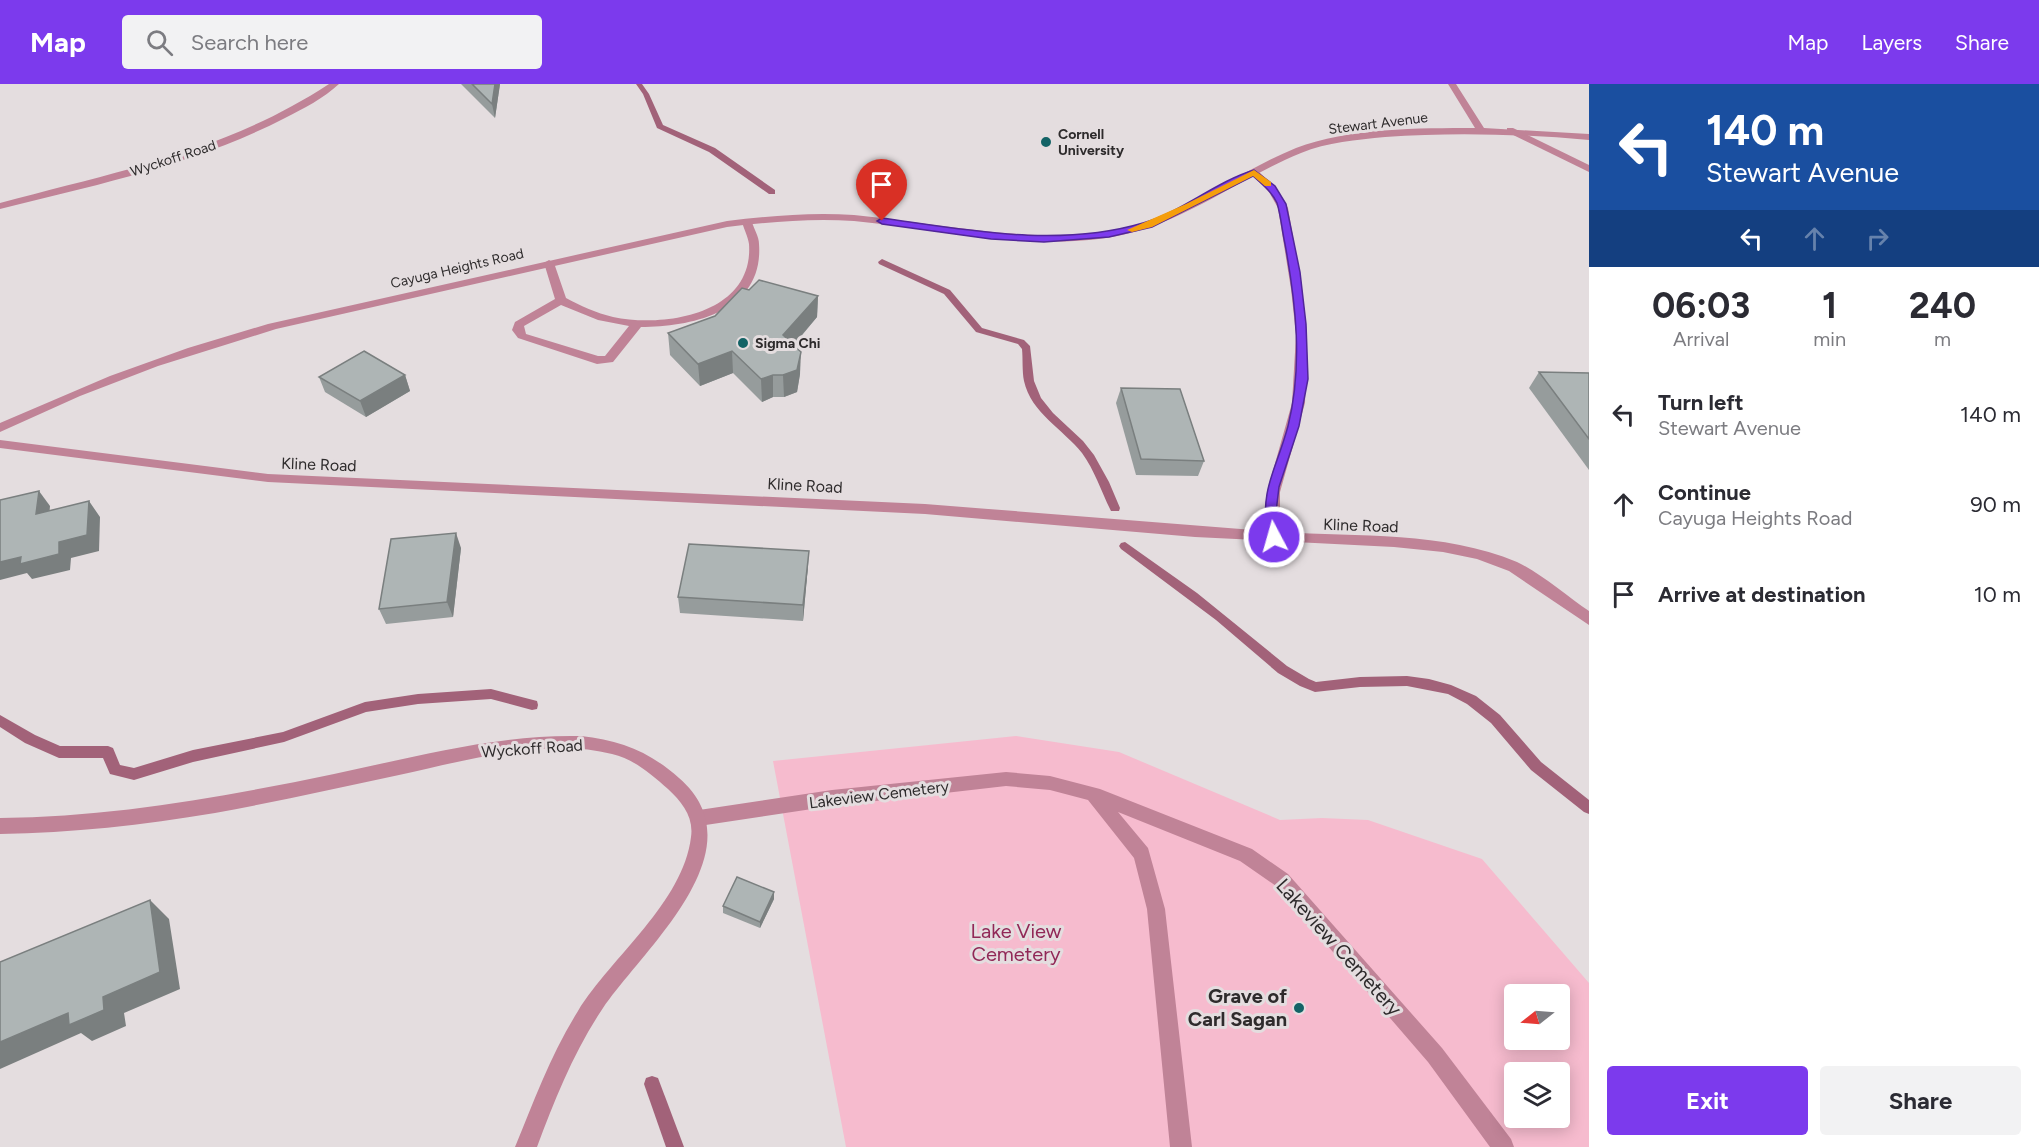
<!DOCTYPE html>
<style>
:root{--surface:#fff;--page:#f2f2f3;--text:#2b2b33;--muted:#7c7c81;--accent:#7c3aed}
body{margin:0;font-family:Figtree,sans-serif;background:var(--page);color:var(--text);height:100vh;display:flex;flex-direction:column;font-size:22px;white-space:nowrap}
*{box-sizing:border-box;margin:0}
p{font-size:20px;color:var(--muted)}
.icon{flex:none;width:33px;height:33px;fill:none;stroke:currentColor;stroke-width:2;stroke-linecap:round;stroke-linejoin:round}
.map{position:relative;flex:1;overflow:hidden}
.details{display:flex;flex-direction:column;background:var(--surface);width:450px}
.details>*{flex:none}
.guide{background:#1a4fa0;color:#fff;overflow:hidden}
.needle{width:39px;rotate:253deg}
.buttons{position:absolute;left:1504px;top:900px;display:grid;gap:12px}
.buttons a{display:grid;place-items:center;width:66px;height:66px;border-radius:6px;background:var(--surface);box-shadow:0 3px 15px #0003;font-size:30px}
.pin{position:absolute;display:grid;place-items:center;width:51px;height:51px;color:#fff;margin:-62px -26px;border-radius:50% 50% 50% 0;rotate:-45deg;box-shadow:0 0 6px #0007}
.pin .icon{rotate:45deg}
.me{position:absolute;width:66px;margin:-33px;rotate:354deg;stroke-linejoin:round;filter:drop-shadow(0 0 4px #0008)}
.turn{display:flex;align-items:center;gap:21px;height:126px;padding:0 18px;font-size:27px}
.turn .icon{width:78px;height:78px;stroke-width:2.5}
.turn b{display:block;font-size:42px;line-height:51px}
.lanes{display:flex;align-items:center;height:57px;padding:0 18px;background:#0003;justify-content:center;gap:30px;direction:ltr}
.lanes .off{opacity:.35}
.eta{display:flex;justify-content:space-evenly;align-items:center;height:102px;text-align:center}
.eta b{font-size:36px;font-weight:700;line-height:42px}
.button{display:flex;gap:12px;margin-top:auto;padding:12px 18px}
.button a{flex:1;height:69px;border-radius:6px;background:var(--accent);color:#fff;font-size:24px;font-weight:700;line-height:69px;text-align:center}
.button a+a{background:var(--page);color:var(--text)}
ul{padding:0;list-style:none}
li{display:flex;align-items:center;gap:18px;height:90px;padding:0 18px}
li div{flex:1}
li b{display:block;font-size:22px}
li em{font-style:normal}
header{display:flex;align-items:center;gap:36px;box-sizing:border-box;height:84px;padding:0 30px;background:var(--accent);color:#fff}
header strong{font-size:28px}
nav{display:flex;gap:33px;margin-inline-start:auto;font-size:21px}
.search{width:420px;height:54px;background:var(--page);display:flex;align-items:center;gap:15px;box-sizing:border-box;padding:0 21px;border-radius:6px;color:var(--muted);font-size:22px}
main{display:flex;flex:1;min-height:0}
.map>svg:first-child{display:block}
.green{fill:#f6bbce;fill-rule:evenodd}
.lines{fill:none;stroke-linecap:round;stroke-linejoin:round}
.stream{fill:#a26279;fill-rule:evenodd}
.service{fill:#c08397;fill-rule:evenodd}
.minor{fill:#c08397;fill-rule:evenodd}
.tertiary{fill:#c08397;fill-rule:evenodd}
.wall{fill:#969c9c}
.shaded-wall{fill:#7a7f7f}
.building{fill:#aeb5b5;stroke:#7a7f7f;stroke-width:1.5}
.route{fill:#7c3aed;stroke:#51269a;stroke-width:1.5}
.slow{fill:#f59e0b}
.poi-dot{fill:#136366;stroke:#e4dddf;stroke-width:2}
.labels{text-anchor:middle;stroke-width:6;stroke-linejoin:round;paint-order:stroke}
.far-street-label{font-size:14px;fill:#2e2b2c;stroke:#e4dddf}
.far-poi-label{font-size:14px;font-weight:bold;fill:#2e2b2c;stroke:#e4dddf;text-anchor:start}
.street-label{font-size:16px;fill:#2e2b2c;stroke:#e4dddf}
.near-park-label{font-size:20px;fill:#912857;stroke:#e4dddf}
.near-street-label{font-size:20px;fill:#2e2b2c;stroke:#e4dddf}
.near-poi-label{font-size:20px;font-weight:bold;fill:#2e2b2c;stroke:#e4dddf;text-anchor:end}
</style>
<header>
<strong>Map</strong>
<div class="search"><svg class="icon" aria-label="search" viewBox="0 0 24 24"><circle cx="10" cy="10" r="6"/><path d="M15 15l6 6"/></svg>Search here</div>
<nav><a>Map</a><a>Layers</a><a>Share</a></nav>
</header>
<main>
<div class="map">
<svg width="1589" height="1063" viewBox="0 0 1589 1063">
<rect width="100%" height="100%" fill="#e4dddf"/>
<!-- green -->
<path class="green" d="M1016,652L1119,668L1280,736L1322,734L1368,736L1482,775L1589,899V1063H846L773,677ZM1515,910H1560V956H1515ZM1515,988H1560V1034H1515Z"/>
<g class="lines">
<!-- stream -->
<g class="stream">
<path d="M636,0H642L649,10L663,41L715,64L775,106V110H769L709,68L657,44L643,10Z"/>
<path d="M882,175L950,206L982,244L1024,256L1030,262L1034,297L1041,314L1053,329L1083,357L1094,371L1109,398L1120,424L1119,427H1111C1101,407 1095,387 1082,369C1063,345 1031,329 1024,297C1022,287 1023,275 1022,265L1018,260L976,248L944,210L879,180L878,178Z"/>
<path d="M1125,458L1197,509L1287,582L1309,595L1316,598L1360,593L1407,592L1429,595L1451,601L1476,612L1500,631L1541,678L1589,716V730L1584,728L1531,686L1491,639L1467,620L1448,610L1407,602L1360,603L1315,608L1300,602L1278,589L1216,536L1121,465L1119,462L1121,459Z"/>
<path d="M491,605L537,617L538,621L537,625L532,626L491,615L418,620L366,628L284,658L193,678L134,696L110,690L103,674H59L25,659L0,643V631L35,651L60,662H108L113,664L120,681L134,684L193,666L283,648L365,618L418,610Z"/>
<path d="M652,992L658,994L684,1063H666L644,1000L646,994Z"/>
</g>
<!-- service -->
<g class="service">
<path d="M747,135L752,138C754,145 759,153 759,160C764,227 693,243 641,243L613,278L597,280L518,254L512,246L515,238L555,215L544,179L549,176L554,179L566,214C581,222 596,229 613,233C665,244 754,230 749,160C748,153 744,145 742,138ZM561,221L598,236L629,242L605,272H598L526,250L524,242Z"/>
<path d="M1006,688L1050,692L1100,705L1252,765L1288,790L1442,964L1511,1055L1514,1063H1490L1428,978L1276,802L1240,777L1118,728L1148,764L1165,825L1192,1063H1170L1147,825L1134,774L1088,716L1050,706L1006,702L832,722L699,742L693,739L690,734L693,729L699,726L832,706Z"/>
</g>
<!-- minor -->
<g class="minor">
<path d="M329,0H339C324,14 303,25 285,34C196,80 96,101 0,125V119C118,87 225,68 329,0Z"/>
<path d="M1507,44H1513L1589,81V88L1507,48Z"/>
<path d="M1251,86H1257L1276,104L1288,124L1302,205L1307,251L1305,319L1280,408V448C1359,453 1443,447 1517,478C1539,488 1568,513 1589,527V541L1509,487L1477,475L1443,468L1394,463L1195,453L925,430L268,398L0,364V356L268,390L925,420L1266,447L1267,408L1292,319L1296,251L1291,205L1278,124L1269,108L1251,90Z"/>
<path d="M581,652C620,656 650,668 679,694C761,765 644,864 603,924C574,967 555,1015 537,1063H515C534,1017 551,970 578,927C612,872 683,819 691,753C694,733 682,718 668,705C652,691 634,675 612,670C548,653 463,677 399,691C338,704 276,718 215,729C143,741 72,749 0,750V734C113,733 223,713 334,690C415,673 498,650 581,652Z"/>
</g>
<!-- tertiary -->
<path class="tertiary" d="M1448,0H1456L1484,44L1589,50V56C1521,50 1453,48 1385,53C1357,56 1327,58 1301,69C1235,96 1178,144 1106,154C1021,166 938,145 854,137C811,134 769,138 727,143L276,245L158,282L80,312L0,348V339L110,292L188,264L268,240L727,137C769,132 811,128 854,131C938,139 1021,159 1106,148C1176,139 1232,90 1296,64C1348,44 1419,44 1475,44Z"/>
</g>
<!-- wall -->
<g class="wall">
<path d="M461,0H500L495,34Z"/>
<path d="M749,206L818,212L817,233L794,261L800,290L797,308L784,313H773L762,318L733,289L700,302L670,271L668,249L715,232Z"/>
<path d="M1539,288L1589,289V386L1529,304Z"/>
<path d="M405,291L410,307L366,333L325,308L319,293Z"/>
<path d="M1121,304L1204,377L1198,392L1136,391L1116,319Z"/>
<path d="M461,464L453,533L386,540L379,525Z"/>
<path d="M808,482L803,537L680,529L678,513Z"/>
<path d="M774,808V815L760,844L723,829V822Z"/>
</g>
<!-- shaded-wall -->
<g class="shaded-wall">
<path d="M495,0H500L495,34L492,20Z"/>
<path d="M818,212L817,233L783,273V251Z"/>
<path d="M732,267L733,289L700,302L698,280Z"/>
<path d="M801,268L800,290L797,308L784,313L783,291Z"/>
<path d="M405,291L410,307L366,333L360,317Z"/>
<path d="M773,291V313L762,318L761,295Z"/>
<path d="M39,407L50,422L48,446L36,430Z"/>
<path d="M89,417L100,433L99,467L71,474L70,486L32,495L27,489L0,496V478L59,458Z"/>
<path d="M456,449L461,464L453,533L447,518Z"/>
<path d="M809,467L808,482L803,537V521Z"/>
<path d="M774,808V815L760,844V838Z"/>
<path d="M150,816L169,835L180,905L124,929L126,942L92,957L81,949L0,985V958L103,913Z"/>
</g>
<!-- building -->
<g class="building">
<path d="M472,0H495L492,20Z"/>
<path d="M759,196L818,212L783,251L801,268L797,286L783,291H773L761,295L732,267L698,280L668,249L715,232L742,204L749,206Z"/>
<path d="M364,267L405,291L360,317L319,293Z"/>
<path d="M1539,288L1589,289V355Z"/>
<path d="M1121,304L1180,305L1204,377L1141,375Z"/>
<path d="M39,407L36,430L89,417L87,451L59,458V470L20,480L21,473L0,478V416Z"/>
<path d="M456,449L447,518L379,525L391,455Z"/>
<path d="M689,460L809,467L803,521L678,513Z"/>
<path d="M737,793L774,808L760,838L723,822Z"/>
<path d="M150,816L160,888L103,913L104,926L69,941L68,929L0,958V878Z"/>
</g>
<!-- route -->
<path class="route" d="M1254,86L1275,102L1286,120L1300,188L1306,240L1308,295L1299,342L1279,403L1276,428L1280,453L1274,457L1267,453C1260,403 1276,387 1288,342C1303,282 1296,220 1285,160C1282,147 1281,132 1277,119C1272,108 1262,100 1253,92L1152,143L1109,153L1044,158L991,155L882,140L877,137L882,134C968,146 1058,164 1143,139C1182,128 1215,98 1254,86Z"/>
<!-- slow -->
<path class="slow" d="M1254,86L1271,98V102H1265L1253,92L1152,143L1132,148L1127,146L1186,120Z"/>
<!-- markers -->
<g class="poi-dot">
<circle cx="1046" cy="58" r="6"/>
<circle cx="743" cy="259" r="6"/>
<circle cx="1299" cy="924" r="6"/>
</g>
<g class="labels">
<!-- far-street labels -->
<g class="far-street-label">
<text transform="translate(1378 39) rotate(-7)" y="5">Stewart Avenue</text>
<text transform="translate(173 74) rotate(-18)" y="5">Wyckoff Road</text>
<text transform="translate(457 184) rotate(-13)" y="5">Cayuga Heights Road</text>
</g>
<!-- far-poi labels -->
<g class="far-poi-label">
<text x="1058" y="55">Cornell<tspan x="1058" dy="16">University</tspan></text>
<text x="755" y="264">Sigma Chi</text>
</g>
<!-- street labels -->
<g class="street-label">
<text transform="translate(319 380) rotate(2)" y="6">Kline Road</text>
<text transform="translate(805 401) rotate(3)" y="6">Kline Road</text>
<text transform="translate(1361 441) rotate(2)" y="6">Kline Road</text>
<text transform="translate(532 664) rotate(-4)" y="6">Wyckoff Road</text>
<text transform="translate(879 710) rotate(-7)" y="6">Lakeview Cemetery</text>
</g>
<!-- near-park labels -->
<g class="near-park-label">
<text x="1016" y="854">Lake View<tspan x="1016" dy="23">Cemetery</tspan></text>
</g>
<!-- near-street labels -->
<g class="near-street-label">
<text transform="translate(1339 863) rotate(48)" y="7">Lakeview Cemetery</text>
</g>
<!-- near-poi labels -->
<g class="near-poi-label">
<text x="1287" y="919">Grave of<tspan x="1287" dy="23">Carl Sagan</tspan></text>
</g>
</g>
</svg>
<div class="buttons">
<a><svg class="needle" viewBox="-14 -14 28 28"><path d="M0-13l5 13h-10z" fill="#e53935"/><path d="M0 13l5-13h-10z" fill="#7c7c81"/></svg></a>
<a><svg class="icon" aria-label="layers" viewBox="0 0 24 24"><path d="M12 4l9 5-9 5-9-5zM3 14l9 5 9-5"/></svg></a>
</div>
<div class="pin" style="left:882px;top:137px;background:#d93025"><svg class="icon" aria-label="arrive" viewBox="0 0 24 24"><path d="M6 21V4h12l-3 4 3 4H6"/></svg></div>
<svg class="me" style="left:1274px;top:453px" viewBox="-20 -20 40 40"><circle r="17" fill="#7c3aed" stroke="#fff" stroke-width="3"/><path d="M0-11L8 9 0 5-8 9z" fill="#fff"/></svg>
</div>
<section class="details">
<div class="guide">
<div class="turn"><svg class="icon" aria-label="left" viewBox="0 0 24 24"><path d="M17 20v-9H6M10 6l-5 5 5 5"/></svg><div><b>140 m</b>Stewart Avenue</div></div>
<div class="lanes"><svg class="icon" aria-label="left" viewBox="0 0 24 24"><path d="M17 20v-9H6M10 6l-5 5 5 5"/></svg><svg class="icon off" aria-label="ahead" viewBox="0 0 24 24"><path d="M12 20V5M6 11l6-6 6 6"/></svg><svg class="icon off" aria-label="right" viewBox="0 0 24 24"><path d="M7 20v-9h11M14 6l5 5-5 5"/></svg></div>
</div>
<div class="eta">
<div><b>06:03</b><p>Arrival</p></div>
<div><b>1</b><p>min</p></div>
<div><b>240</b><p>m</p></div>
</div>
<ul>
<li><svg class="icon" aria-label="left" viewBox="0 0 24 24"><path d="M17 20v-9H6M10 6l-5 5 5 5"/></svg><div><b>Turn left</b><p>Stewart Avenue</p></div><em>140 m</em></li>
<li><svg class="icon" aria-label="ahead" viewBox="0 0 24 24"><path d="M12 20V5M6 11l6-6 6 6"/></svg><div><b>Continue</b><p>Cayuga Heights Road</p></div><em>90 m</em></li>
<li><svg class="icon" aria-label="arrive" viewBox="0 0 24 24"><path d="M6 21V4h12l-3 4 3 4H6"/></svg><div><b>Arrive at destination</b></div><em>10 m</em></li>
</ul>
<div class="button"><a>Exit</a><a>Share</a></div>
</section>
</main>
